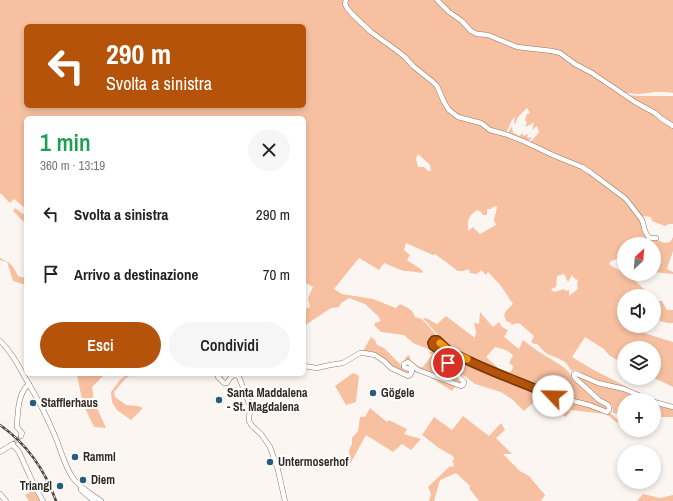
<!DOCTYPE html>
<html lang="it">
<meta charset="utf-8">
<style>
:root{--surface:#fff;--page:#f6f6f6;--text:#222;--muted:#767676;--accent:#b45309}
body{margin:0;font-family:"Archivo Narrow",sans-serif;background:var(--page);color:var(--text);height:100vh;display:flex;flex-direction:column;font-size:15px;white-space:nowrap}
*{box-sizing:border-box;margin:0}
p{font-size:13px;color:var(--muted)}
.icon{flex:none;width:22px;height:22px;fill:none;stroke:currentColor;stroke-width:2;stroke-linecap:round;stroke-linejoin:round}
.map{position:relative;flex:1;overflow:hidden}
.drawer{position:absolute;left:24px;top:116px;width:282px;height:260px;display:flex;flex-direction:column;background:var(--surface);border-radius:6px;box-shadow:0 2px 6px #0003}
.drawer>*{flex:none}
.banner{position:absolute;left:24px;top:24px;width:282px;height:84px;border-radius:6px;box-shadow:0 2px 6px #0003;background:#b45309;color:#fff;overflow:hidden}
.needle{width:26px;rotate:26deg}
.fabs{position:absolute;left:617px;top:237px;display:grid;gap:8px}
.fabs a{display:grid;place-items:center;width:44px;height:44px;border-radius:50%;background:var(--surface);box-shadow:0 2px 6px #0003;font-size:20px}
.pin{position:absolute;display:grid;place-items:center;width:34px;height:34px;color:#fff;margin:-17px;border:2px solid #fff;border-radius:50%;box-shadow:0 1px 4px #0007}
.me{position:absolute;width:44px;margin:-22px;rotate:294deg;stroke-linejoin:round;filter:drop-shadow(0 0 3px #0008)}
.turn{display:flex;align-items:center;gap:14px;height:84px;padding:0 16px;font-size:18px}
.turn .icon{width:52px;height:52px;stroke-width:2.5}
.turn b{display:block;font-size:28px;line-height:34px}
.round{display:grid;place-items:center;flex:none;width:42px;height:42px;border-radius:21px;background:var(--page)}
.head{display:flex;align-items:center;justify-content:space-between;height:68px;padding:0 16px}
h1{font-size:24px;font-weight:600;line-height:30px;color:#1e9e55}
.cta{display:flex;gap:8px;margin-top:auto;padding:8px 16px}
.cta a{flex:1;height:46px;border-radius:24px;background:var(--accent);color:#fff;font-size:16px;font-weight:600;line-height:46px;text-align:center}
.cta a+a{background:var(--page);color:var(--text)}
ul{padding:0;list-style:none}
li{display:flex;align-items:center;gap:12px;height:60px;padding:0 16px}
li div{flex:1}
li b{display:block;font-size:15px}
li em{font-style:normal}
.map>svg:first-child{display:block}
.green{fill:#f7c1a1;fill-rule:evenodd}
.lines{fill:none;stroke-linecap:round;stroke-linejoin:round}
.minor-tunnel{stroke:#d4cdc8;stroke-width:4.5;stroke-dasharray:4.5 2;stroke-linecap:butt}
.minor-casing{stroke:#917666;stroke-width:5.5}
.minor{stroke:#fff;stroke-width:4.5}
.rail-casing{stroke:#4c413a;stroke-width:2.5}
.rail{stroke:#fff;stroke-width:1;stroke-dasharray:3;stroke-linecap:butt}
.route-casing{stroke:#753606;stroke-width:10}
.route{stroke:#b45309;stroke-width:7}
.slow{stroke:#f59e0b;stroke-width:7}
.poi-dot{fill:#265e78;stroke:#fff;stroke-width:1.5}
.labels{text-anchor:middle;stroke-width:4;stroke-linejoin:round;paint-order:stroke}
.poi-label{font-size:12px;font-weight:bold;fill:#342922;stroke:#fff;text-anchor:start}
</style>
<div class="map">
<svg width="673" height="501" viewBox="0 0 673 501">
<rect width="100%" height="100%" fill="#fcf6f2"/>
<!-- green -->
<g class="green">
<path d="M0,0H344L343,6L345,9L433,84L449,111L582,168L624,200L637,215L649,239L657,240L665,243L670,242L673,237V251L667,269L673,272V274L654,272V244H624V260L617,259L611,261L609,264L615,268L624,272V274H628L646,291L650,296H624V326H633L647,334L673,342V387L654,378V348H624V365L609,355L604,349L585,337L572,357L592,369L627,387L626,388L604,382L595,380L583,374L579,371L574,369L572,371C569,369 569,366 566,363C561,358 552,357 546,353C542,350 540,347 537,344H534L531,342L534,336L519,323L511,325V323L506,321L504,315L506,311L513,304L501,286L488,272L486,275L481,270L477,274L470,273L469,269L463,271H458L435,254L433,255L406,243L404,250L410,255L407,260L422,270L423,273L408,271H403L384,263L379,270L359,258L334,289L342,294L373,299L396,308L400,304C406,307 414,310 415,317L422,319L440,339L439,340L437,338L431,346L434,350L433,351L413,343L404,335L381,332L374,325L375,323L381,321L378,316L365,304L349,298L341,303L339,307L331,308L304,326C304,319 301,309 310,307L308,298L313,287L304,282V118H26V209L14,199L10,203L0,193ZM26,26H304V106H26ZM418,154L430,165L431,171H428L424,167H418L416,159ZM494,206L497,207L494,220L496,225L480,234L473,227L469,230L468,231C468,220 467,217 477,210L481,212L483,215H487V209H491ZM564,274L568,282L572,275L575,279L578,280L577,285L578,289L569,296V290L566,291L564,289L554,292L551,289L556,287L557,276Z"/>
<path d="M347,0H434L446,12L461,22L466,28L516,48L552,53L559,55L627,95L640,96H673V224H669L665,226L652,221L651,217L642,216L592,171L530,142L536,136L539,132L537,126L532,130L534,122L530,125L525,127L527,123L525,120L527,114L530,113L527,108L518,117L515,124L514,123L515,117L512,120L506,133L490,129L459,116L450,109L438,86L372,31L354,14L346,4Z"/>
<path d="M438,0H673V93L666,92H656L639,94L624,93L560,52L517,46L471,30Z"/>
<path d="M512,126L513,133L516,134L519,136L523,133V136L528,134L527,138L532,137L528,142L508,133Z"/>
<path d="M15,208L26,216V224L13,211Z"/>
<path d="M0,258C11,263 13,265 18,276L26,278V285L13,281L7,262L0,260Z"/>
<path d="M654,301H662L667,310H673V323H667L654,319Z"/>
<path d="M480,312L493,327L499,322L502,327L508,330L504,337L519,349L523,340C530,345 537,351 544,355C555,362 566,366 572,377L607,406V410L556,395L507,375L512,370L513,366L509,363L513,355L506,350L495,347L486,357L506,375L457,353L455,350L437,334L423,318H426L437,324L446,316L475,338L476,332L474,323L479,324Z"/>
<path d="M371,337L375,340L377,345L384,348L401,365C403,369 404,370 408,371L409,373L408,374L390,365L391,364L389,363L388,364L363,351Z"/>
<path d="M435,342L438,343L450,354L461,358L473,365L483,368L497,375L501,379L522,384L531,388L541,393L550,396L557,400H561L609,412L624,425V428L606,414L571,410L566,417L554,409H541L534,402L524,411L513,400L501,392L475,384L466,377L455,371L434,345V343Z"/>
<path d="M430,351L438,354L443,358L451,373L461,383L460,384L430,372L419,369L407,360L403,363L406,357L409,355L410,357V360L412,363L420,367H423L432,355L429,353Z"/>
<path d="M353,373L359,376L356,402L346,405L335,386Z"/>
<path d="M70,374H102L103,376L92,387L93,393V399L106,428L94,427L83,404L77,375H69Z"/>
<path d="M127,374H132L125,379L114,392L115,397L126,405L138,406L143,408L131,420L117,410L112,402L111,392L119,381Z"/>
<path d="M430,377L456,386L452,391Z"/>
<path d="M580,378H582L624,391L646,400H624V415L613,413L612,405L602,400L580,380Z"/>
<path d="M654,403L673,408V417H654Z"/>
<path d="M370,408L387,422L389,420L407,429L404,434L421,439L411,450L402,444L393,452L366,435L350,464L349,450L352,444V438L358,431L360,417H365Z"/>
<path d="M463,416L489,436L501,423L505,430L496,438L512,454H503L520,471L529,476L545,495L541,501H479L469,488L470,486L456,473L440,480L434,501H429L431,494L428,487L450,466L452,467L454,465L452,461L454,460L453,456L439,448L422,435L434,417L452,430Z"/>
<path d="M34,490L40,501H29L25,495Z"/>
<path d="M643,494L660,498L673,495V501H637Z"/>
</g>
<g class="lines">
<!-- minor-tunnel -->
<path class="minor-tunnel" d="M13,444L21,436"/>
<defs>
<g id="minor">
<path d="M346,0L345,4L347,8L352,14L371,32L396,50L405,57L413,66L433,82L437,86L444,102L449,110L458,117L481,123L490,130L505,134L523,141L555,156L582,167L590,172L626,199L642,220L645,231L649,238H656"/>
<path d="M437,0L449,12L462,21L471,31L477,34L488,35L517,47L552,51L560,53L575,64L592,73L635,102L655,113L662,119L673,126"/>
<path d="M0,341C12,352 19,367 27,381C38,399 47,417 55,436C61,450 64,465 73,478C80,488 92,494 101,501"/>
<path d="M304,366L317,368L330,365L343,363L360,353H364L375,355L384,361L391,368L408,376L410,375L412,371L410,369L404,367V364L408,362L418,370L461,386L463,385L464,382L451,368L443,353L433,346L432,343L434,340H437L451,351L498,374L525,383L553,396L589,405L607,412L609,410V407L608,405L599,400L575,378L574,376V374L575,373L598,383L624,389L650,400"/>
<path d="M221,374L218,377L224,383H227C230,378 233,372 239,377L250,406L249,421L252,426L261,434L270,447L278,470L285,501"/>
<path d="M654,402L673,407"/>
<path d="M21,436L22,433L17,427V424C18,411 18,393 29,384"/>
<path d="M12,445L15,447L19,452L34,485L43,501"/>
<path d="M0,452L13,444"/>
<path d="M81,489V490L94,501"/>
<path d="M0,494L6,501"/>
</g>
</defs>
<!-- minor casing -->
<use href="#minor" class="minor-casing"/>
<!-- minor -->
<use href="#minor" class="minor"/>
<defs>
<path id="rail" d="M0,425C27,444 45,470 56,501"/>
</defs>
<!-- rail casing -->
<use href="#rail" class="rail-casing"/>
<!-- rail -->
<use href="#rail" class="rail"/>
</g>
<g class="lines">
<defs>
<path id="route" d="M448,363L443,353L433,346L432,343L434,340H437C442,344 446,349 451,352C484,370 519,381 553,396"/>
</defs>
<!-- route casing -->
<use href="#route" class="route-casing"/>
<!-- route -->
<use href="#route" class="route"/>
<!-- slow -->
<path class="slow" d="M440,343L450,351L467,359"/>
</g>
<!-- markers -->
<g class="poi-dot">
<circle cx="373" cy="393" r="4"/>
<circle cx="219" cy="400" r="4"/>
<circle cx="33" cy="403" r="4"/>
<circle cx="75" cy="457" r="4"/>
<circle cx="270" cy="462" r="4"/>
<circle cx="83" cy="480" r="4"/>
<circle cx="60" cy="486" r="4"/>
</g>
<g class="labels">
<!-- poi labels -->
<g class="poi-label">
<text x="227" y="397">Santa Maddalena<tspan x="227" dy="14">- St. Magdalena</tspan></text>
<text x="381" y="397">Gögele</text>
<text x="41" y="407">Stafflerhaus</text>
<text x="83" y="461">Ramml</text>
<text x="278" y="466">Untermoserhof</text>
<text x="91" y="484">Diem</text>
<text x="52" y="490" text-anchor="end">Triangl</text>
</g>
</g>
</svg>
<div class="fabs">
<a><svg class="needle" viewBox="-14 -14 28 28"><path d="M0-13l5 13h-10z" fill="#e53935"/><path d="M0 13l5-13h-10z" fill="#767676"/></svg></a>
<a><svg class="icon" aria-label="sound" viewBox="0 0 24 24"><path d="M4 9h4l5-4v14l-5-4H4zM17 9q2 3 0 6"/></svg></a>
<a><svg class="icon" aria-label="layers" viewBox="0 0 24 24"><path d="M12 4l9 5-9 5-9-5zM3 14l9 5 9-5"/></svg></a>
<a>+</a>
<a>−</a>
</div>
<div class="pin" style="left:448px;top:363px;background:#d93025"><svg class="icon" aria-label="arrive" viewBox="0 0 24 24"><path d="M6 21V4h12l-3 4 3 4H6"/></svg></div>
<svg class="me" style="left:553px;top:396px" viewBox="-20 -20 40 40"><circle r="19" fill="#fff"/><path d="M0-13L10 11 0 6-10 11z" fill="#b45309"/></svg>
<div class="banner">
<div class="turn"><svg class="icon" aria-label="left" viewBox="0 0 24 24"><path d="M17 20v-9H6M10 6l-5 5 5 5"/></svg><div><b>290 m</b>Svolta a sinistra</div></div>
</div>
<section class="drawer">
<div class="head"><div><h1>1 min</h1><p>360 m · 13:19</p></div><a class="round"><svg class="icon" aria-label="close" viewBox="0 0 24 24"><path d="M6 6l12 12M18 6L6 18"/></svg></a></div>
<ul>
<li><svg class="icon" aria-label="left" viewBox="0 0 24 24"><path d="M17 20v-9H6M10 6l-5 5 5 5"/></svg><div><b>Svolta a sinistra</b></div><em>290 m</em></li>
<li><svg class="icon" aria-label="arrive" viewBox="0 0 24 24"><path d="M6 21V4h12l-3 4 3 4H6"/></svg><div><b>Arrivo a destinazione</b></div><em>70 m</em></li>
</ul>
<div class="cta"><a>Esci</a><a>Condividi</a></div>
</section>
</div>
